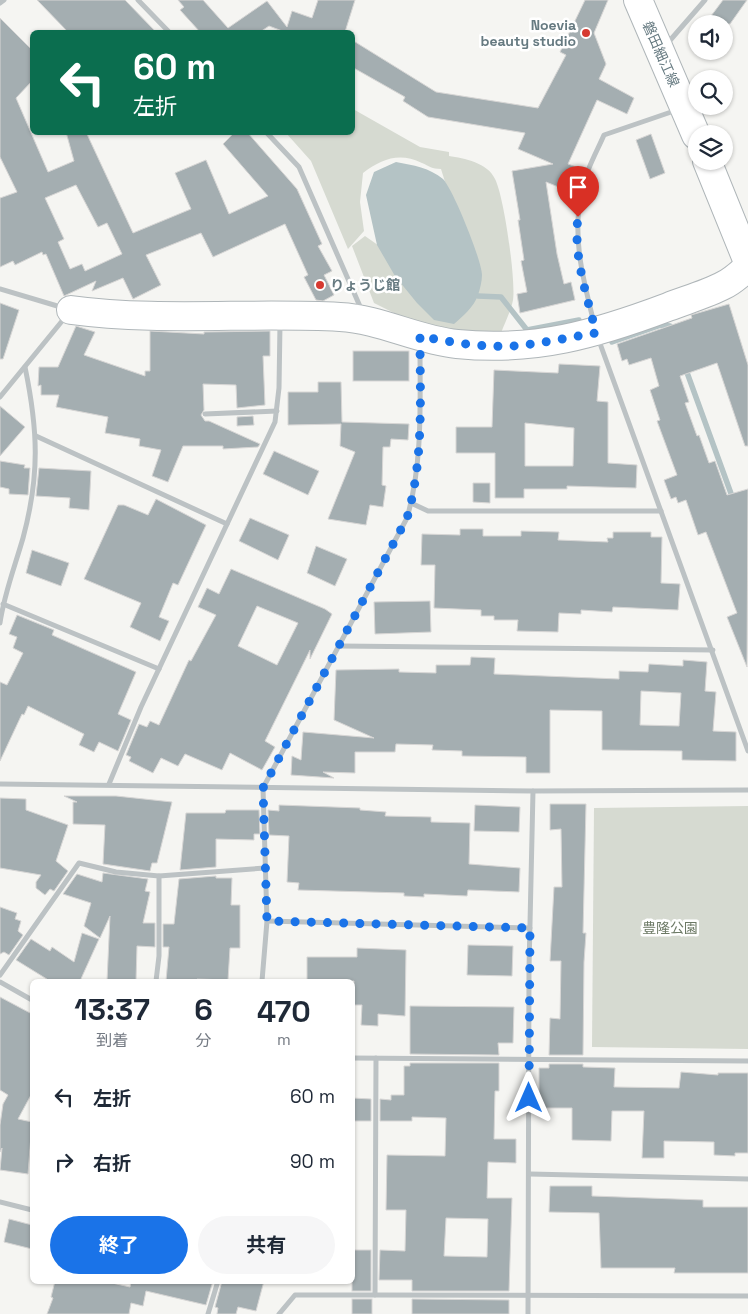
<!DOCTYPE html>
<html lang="ja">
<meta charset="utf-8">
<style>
:root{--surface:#fff;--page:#f6f6f7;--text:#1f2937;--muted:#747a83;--accent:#1a73e8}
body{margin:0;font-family:"Space Grotesk","Noto Sans JP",sans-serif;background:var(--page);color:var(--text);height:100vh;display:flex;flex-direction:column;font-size:19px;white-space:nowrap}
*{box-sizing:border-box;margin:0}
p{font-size:16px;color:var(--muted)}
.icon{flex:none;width:28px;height:28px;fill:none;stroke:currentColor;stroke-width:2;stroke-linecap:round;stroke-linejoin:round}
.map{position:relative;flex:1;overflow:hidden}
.side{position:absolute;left:30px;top:979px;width:325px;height:305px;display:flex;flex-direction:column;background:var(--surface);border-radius:8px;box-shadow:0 1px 4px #0004}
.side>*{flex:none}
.guide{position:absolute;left:30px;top:30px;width:325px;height:105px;border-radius:8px;box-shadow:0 1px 4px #0004;background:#0b6e4f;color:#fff;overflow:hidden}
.buttons{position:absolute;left:688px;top:15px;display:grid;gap:10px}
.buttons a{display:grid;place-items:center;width:45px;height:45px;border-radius:50%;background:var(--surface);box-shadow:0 1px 4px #0004;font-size:25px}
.pin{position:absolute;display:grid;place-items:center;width:42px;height:42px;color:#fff;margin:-51px -21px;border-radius:50% 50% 50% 0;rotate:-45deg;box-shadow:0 0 5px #0007}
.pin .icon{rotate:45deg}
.me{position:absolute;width:55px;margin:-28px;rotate:0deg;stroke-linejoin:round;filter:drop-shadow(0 0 4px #0008)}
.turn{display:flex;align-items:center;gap:18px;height:105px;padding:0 20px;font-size:22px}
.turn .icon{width:65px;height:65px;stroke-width:2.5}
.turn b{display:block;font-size:35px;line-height:42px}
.eta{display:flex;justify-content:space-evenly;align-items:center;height:85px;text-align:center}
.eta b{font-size:30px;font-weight:700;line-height:35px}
.cta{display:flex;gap:10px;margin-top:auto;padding:10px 20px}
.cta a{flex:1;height:58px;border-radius:30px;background:var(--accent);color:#fff;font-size:20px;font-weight:700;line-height:58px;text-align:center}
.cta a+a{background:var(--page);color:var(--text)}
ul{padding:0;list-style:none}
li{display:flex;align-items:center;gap:15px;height:65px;padding:0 20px}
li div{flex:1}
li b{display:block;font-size:19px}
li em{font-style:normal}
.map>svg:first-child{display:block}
.green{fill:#d6dad1}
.water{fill:#b4c3c5}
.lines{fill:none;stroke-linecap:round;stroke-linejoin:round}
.stream{stroke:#b4c3c5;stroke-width:5.5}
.building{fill:#a4aeb1;stroke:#d7d6d5;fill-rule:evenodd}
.secondary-casing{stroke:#afb6b9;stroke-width:30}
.street{stroke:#bcc2c4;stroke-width:5}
.secondary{stroke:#fff;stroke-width:28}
.route{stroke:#1a73e8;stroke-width:9;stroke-dasharray:0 16.2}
.poi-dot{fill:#d63a31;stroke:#fff;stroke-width:2}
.labels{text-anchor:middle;stroke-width:5;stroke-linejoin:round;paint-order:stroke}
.poi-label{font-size:14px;font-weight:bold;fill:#667a81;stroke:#fff;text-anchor:end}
.street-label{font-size:14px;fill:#667a81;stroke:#fff}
.park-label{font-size:14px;fill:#6c7965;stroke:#fff}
</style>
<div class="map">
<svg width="748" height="1314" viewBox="0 0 748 1314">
<rect width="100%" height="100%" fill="#f5f5f2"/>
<!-- green -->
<g class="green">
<path d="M353,109L420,147L449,152V156C464,158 488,163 495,179C504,196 516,281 513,300C511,311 505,322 501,333L468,334L432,329L396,314L374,303L352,246L365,236L385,250L461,233L441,169C432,169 429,166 422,163C399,152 382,159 363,173L360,202L364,231L348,249L311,161L286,133L352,132Z"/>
<path d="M748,806V1049L592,1047L594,808Z"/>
</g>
<!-- water -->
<path class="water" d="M396,162C413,165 430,168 443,179C453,189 482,261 482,275C482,281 480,289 478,295C474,307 463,316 454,324L434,320L417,303L395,276L377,245L366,195L374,172Z"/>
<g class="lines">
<!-- stream -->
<g class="stream">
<path d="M478,296L501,297L527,330L579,320"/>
<path d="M612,342L661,325L670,326L672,333"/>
<path d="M685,367L733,499"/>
</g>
</g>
<!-- building -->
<g class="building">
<path d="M37,0H125L156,32H68Z"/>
<path d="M178,0H203L228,28L267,1L287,27L292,11L312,18L318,0H355L345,32H285L269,26L260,32H200L180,10L184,7Z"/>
<path d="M585,0H608L594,33L606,64L599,79L634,98L627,114L597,100L568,164L579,168L571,192L546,182L557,254L564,284L571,282L575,300L520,313L517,294L527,292L521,261L524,260L518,220H520L512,171L553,164L518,149L525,133L428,117L403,101L405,97L352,67V40L436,92L538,108L566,55L560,52Z"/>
<path d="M723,0H747L730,24H705Z"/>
<path d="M0,18L32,50V81L16,98L48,172L74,161L66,132H86L133,233L191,209L175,173L206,160L229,214L268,196L223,144L235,132H247L297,189L322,244L318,246L332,271L324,275L334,295L323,301L316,300L304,277L308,275L285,224L213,257L201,233L146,255L161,285L133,299L123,278L92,291L96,281L64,296L46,254L43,255L42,252L15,265L13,261L0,267V198L17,192L0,157ZM76,185L98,227L107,223L122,254L85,271L82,264L70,269L58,242L64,239L45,198Z"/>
<path d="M651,134L665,173L650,179L636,140Z"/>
<path d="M0,303L19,310L3,359H0Z"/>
<path d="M729,304L748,365V446H745L717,363L680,376L689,402L685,403L697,436L699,435L709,463L715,461L727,495L748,489L747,667L727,617L737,613L706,532L698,535L686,500L678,503L676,497L671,499L664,480L677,475L657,421L660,420L650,390L659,386L651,358L629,365L627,359L622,361L617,344L692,318L691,315Z"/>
<path d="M76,326L95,332L84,355L145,376V371H150V331L204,334V332L270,331V356H263L265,405L237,408L236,385L203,384L204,410L201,415L205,421H209L260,444L258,447L223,449V446H183L168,482L152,476L161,450L139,446L140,439L105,433L108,417L56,407L59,395H41V385L38,386L39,367H58Z"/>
<rect x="353" y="351" width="56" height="30"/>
<path d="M559,364L600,366L597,401L608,402V463L637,465L636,488L567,486V489H524V498H495V453H456V427H492L494,370L558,373ZM525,423L574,428L573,466H525Z"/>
<path d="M318,382H341L342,422L409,424L408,440L391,439L390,447H383L382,485L386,486L383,507L370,505L366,525L328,519L355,452L340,446L341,424L288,425V392H318Z"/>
<path d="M0,406L25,427L0,456Z"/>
<path d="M253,416L254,425L237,426V417Z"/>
<path d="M274,451L319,471L308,495L263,474Z"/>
<path d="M0,461L25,465L24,468H30L28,495L9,494V489L0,487Z"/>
<path d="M39,468L91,471L89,510L69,508L70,498L36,496Z"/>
<path d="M473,483H490V503L473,502Z"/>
<path d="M156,499L206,525L178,585L173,583L159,617L169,621L160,641L130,627L141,603L84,579L118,505H124L148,515Z"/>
<path d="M250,518L289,535L278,560L239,541Z"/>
<path d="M460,529H483V536H521V531L559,532L558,540L608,542L607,538H613V532H651V537H662L661,583L680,584L678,610L613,607L612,612L581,610V614L559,613L558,632L517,631L518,620H494V616H481V610L434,608L435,565H421L422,534L460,535Z"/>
<path d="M316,546L347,559L335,586L307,573Z"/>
<path d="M32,550L69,563L61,586L26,573Z"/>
<path d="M231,569L325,609L332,614L310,659V650L265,741L275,747L262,770L230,753L222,770L185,754L178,766L161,758L153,773L129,761L131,757L126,755L139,724L147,727L150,721L159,725L189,660L191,661L216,615L198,607L207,588L219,594ZM257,606L298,623L277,665L238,646Z"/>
<path d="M430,601L431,632L375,634L374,602Z"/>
<path d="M17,615L54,630L52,635L136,672L118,714L131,720L118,751L99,742L94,752L79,745L84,734L28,706L24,715L22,714L0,761V682L7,685L23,653L13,648L17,637L9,634Z"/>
<path d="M471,657L495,658L494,674L619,679V671L648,672L649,664L683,666V660L707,662L705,691L716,692L713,731L736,732V761L682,760V751L602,750V711L550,710V773H526V757L462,756V751L432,750L433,745L396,744L395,752H355V773L323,772L334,778L291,775L292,756L301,760L303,732L374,738L334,720L336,670L399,669V672L436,673V665H470ZM641,691L681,693L679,726L640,725Z"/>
<path d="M64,796H116L172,802L157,863H152L150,871L103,864L105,825L73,824V802H77Z"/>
<path d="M0,798L26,799V810L68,825L56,861L68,871L54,891L50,889L45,895L36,888V882L41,875L0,868Z"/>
<path d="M550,804H586L583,933H586L584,962L583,1055H549L550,1018L560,1019L561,961H550L554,887H562L561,829L550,830Z"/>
<path d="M279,805L360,808V810L386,812L385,816L431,817V822L470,823L469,864L520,868L519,892L468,890L467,896L424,894V897L404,896V893L298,890L299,883L287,882L289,836L269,835L268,810L279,811Z"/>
<path d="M475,805L520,807L519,832L474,831Z"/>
<path d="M226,810H259L260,834H254V840L216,839V867L180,870L186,813H225Z"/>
<path d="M103,873L148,879L145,891L150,892L143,923H155V947L137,946L136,981H107L110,916L100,938L84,926L91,903L63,894L77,874L102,882Z"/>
<path d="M216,876V878H232L231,905H240V948H230L228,980L197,979V981H166L169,947H163V924H174L179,879Z"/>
<path d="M0,907L17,913L15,919L21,921L18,931L23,935L9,955L4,952L0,954Z"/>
<path d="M82,933L99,939L80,981H50L16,960L31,939L50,951L52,947L74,962Z"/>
<path d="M468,945L513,946L512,976L467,975Z"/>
<path d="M357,948L406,950L405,1016L378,1014V1026L361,1025L362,1005H353L354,981H307V957H357Z"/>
<path d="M0,997L32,1014V1093L18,1119L32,1122L28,1174L0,1170L2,1148L0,1152V1125L3,1104L8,1095L0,1090Z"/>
<path d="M410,1006L514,1007L513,1043H498L499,1055L410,1054Z"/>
<path d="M410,1063H499V1091H495L494,1139H516V1163L488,1162L487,1198H512L509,1291H412V1280H379L380,1250L405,1251L406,1210H386L387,1155L445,1156L446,1118L412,1117V1121H380V1099L391,1100V1095H404V1066H410ZM446,1218L488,1219L487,1257L444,1256Z"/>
<path d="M549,1064H583V1067L615,1068L614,1087L679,1088L681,1072L718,1075V1073H748V1153H735V1156L714,1155V1142L664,1141V1158H642L644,1111H612L611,1141L572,1140V1108H539V1068H549Z"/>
<path d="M352,1098L371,1099V1121H352Z"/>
<path d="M550,1186H592V1196L703,1200V1207H748V1273H674L675,1268H601L599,1213L549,1212Z"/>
<path d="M9,1219L32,1225V1249L4,1242Z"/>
<rect x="352" y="1250" width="19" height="41"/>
<path d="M55,1281H103L130,1287L131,1281H213L206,1305L146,1291L143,1306L131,1303L129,1314H47L53,1298L51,1297Z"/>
<path d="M222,1281H264L256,1311L238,1307L236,1314H217L218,1308L215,1307Z"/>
<rect x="352" y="1299" width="20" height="15"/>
<path d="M412,1299L509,1300V1314H412Z"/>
</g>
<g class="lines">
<defs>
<g id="secondary">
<path d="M638,0L696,135"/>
<path d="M707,161L748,262"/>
<path d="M71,310C160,322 250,312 340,317C380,319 417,340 457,344C535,352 596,334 668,307C686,300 707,294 724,285C733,281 741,273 748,267"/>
</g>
</defs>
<!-- secondary casing -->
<use href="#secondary" class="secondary-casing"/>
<!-- street -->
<g class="street">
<path d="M138,0L169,32"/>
<path d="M0,3L4,0"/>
<path d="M666,45L705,0"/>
<path d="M266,132L299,167L362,311"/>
<path d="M0,289L64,308"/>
<path d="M594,323C582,276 571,233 583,185C587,169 597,151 604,135L677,110"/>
<path d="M598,338L748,751"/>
<path d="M0,397L67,315"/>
<path d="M205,414L277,411"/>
<path d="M36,436L227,524"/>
<path d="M411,503L428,511H661"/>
<path d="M3,604L159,669"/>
<path d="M0,623C4,594 15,566 23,538C40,475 38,430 25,367"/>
<path d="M340,646L713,650"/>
<path d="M0,784L533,791L529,968L528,1314"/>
<path d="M109,784L141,707L275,422L279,388L280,324"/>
<path d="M533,791L748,790"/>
<path d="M267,921L530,928"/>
<path d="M0,975L79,863L116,872L159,876L265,868"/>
<path d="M156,981L159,956V876"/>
<path d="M262,981L267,921L263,788L407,518C423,462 420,403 420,344"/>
<path d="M0,982L32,1000"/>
<path d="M352,1058L748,1061"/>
<path d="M530,1174L748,1179"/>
<path d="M0,1202L32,1210"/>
<path d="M375,1295L748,1296"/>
<path d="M208,1314L218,1281"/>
<path d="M279,1314L295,1295H375L376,1058"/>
</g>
<!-- secondary -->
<use href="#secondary" class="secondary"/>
</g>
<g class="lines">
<!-- route -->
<path class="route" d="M529,1098L530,928L267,921L263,788L407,518C424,460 420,397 420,336C454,343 490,349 524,345C548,342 572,337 596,333C587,295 573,256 578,217"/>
</g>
<!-- markers -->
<g class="poi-dot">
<circle cx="586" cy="33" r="5"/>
<circle cx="320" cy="285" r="5"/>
</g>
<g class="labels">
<!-- poi labels -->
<g class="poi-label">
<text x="576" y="30">Noevia<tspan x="576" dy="16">beauty studio</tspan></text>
<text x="330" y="290" text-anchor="start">りょうじ館</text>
</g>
<!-- street labels -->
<g class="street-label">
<text transform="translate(661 54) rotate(66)" y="5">磐田細江線</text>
</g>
<!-- park labels -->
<g class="park-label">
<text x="670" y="933">豊隆公園</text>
</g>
</g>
</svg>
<div class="buttons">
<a><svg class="icon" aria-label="sound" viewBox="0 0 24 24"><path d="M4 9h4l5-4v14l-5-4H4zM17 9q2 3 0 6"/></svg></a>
<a><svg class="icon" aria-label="search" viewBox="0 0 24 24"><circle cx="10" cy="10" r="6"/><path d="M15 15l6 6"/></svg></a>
<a><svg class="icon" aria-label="layers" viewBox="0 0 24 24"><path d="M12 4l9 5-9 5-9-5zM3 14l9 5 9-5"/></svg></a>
</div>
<div class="pin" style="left:578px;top:217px;background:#d93025"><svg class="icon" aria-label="arrive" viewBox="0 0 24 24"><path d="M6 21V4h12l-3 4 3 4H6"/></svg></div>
<svg class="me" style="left:529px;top:1098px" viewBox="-20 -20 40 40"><path d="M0-17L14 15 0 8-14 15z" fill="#1a73e8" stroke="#fff" stroke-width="4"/></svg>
<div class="guide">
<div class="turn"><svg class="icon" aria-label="left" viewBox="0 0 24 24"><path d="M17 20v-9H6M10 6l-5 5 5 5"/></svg><div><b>60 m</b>左折</div></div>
</div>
<section class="side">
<div class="eta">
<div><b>13:37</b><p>到着</p></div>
<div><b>6</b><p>分</p></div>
<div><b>470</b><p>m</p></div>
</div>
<ul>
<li><svg class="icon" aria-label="left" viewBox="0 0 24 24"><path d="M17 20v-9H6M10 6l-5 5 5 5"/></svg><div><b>左折</b></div><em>60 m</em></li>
<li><svg class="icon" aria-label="right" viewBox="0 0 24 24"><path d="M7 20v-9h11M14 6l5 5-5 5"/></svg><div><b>右折</b></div><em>90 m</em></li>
</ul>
<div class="cta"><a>終了</a><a>共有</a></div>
</section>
</div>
